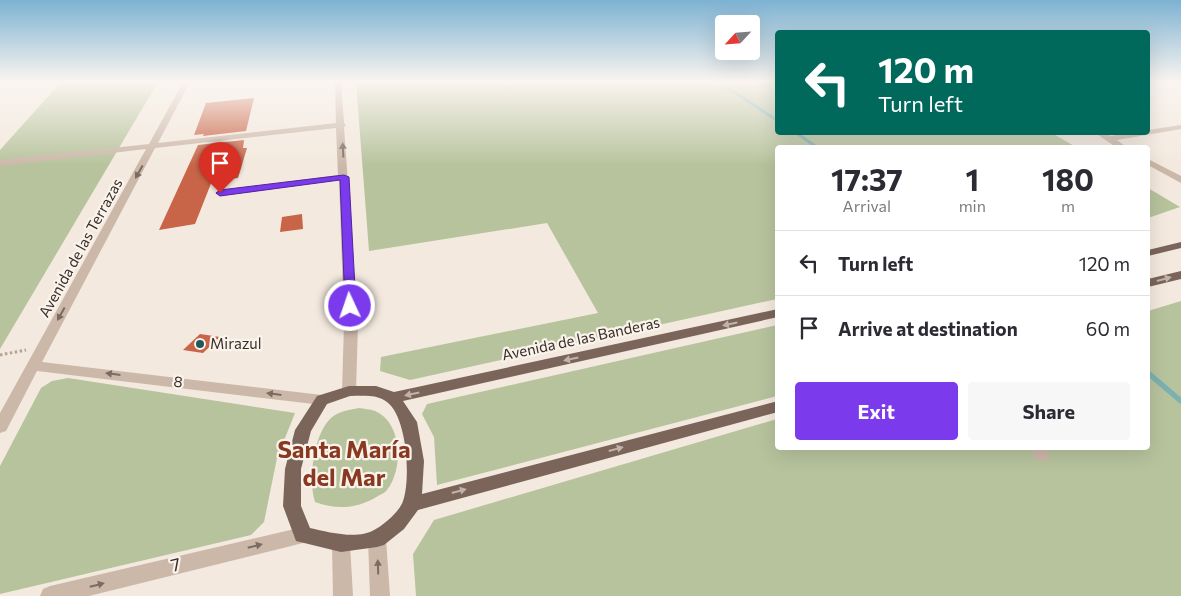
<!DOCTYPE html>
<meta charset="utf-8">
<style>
:root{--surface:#fff;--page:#f7f7f7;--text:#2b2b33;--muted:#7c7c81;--line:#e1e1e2;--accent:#7c3aed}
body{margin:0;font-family:Commissioner,sans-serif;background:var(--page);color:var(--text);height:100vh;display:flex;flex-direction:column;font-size:19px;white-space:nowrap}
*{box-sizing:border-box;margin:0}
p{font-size:16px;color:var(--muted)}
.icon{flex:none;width:28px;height:28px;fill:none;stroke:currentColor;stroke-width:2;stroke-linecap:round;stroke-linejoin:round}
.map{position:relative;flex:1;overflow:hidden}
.drawer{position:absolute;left:775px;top:145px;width:375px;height:305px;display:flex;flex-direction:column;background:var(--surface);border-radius:5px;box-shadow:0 5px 20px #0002}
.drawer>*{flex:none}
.banner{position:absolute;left:775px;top:30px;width:375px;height:105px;border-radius:5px;box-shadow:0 5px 20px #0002;background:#00695c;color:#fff;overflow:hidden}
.needle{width:32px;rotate:244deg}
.tools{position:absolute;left:715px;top:15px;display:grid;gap:10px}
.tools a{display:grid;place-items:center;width:45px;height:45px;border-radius:5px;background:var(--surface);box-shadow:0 5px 20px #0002;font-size:25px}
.pin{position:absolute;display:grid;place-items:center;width:42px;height:42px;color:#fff;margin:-51px -21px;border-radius:50% 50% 50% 0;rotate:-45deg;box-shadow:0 0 5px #0007}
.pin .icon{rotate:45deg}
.me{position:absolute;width:55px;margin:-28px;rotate:357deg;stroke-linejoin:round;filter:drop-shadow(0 0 4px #0008)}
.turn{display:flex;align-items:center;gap:18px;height:105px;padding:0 20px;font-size:22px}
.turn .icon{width:65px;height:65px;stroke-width:2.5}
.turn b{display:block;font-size:35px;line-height:42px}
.eta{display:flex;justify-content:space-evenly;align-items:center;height:85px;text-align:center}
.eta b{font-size:30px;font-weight:700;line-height:35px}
.action{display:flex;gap:10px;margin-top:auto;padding:10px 20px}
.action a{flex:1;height:58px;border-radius:5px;background:var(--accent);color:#fff;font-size:20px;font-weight:700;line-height:58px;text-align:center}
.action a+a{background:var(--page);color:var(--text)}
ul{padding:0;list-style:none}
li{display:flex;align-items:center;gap:15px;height:65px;padding:0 20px;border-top:1px solid var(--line)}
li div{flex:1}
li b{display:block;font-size:19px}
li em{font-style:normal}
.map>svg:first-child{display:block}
.green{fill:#b7c39d}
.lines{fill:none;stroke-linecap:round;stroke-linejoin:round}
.stream-far1{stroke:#7cb0b1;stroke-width:3}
.stream{stroke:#7cb0b1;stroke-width:5.5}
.building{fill:#c86447}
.path{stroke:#b8a293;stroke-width:3;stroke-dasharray:2.5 2.5;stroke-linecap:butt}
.minor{fill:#ccb8a9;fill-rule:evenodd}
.major{fill:#7b655a;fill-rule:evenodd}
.oneway{fill:#7b6c63}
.oneway2{fill:#c1b3aa}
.route{fill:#7c3aed;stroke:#51269a}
.poi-dot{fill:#1e585b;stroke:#faf3eb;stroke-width:2}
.labels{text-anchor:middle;stroke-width:4.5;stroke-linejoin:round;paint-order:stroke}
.street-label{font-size:15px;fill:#392e29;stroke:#faf3eb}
.poi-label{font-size:15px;fill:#392e29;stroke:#faf3eb;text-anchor:start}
.near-street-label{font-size:18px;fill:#392e29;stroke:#faf3eb}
.near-district-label{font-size:24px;font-weight:bold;fill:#893821;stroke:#faf3eb}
</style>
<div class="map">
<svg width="1181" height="596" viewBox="0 0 1181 596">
<rect width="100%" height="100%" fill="#f3e9de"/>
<!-- green -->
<g class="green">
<path d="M61,82H158L0,349V150Z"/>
<path d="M356,82H777L778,132H1050L1076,147L778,148L777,299L410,380L380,371L381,357L598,313L547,223L369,251Z"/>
<path d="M1148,188L1180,207L1148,218Z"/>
<path d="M1181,301V596H416L413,554L434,520L777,419L778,448H1148V311Z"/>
<path d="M777,325V396L437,485L434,437L422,414L427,404Z"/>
<path d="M68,378L295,413L277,458L264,522L251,535L0,594V466L41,388L52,381Z"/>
<path d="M359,408C364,409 370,409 375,411C402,422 404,469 387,490C385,493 381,494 378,496C357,509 337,510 315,502C308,481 313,436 330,419C338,411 349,410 359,408Z"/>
</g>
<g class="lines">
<!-- stream-far1 -->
<g class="stream-far1">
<path d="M719,82L778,121"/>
<path d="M795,132L818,148"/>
</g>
<!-- stream -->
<path class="stream" d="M1148,373L1181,401"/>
</g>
<!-- building -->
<g class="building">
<path d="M254,98L246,131L203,136L204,134L194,135L206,103Z"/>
<path d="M244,140L243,148H247L238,178L212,181L195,224L159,230L198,145Z"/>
<path d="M302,214L303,229L280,232L282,217Z"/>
<path d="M200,334L220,337L203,353L183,350Z"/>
</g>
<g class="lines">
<!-- path -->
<path class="path" d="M0,355L26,350"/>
<!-- minor -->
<g class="minor">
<path d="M183,82H190L158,143L336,123L335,82H341L344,123L346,125L344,127L358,324L356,391L354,395L349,396L344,395L342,391L344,324L339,180L220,196L215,193L220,190L338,175L336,128L155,148L42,362L322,395L327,396L330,400L327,404L322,405L37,371L6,431L0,433V413L146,149L0,166V160L149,144Z"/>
<path d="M1181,125V129L1117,140L1128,148H1117L1094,132H1105L1111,136L1130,132H1148V130Z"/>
<path d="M1148,159L1181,176V183L1148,165Z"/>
<path d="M1029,448H1046L1050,455L1048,460C1037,463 1034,457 1029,448Z"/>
<path d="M303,527L310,529L312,535L310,541L303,543L89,596H40L43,589L50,586Z"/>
<path d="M377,531L384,533L386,539L390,596H370L368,539L370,533Z"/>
<path d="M341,536L348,538L350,544L353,596H333L332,544L334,538Z"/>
</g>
<!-- major -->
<g class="major">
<path d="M1181,242V248L1148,256V250Z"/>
<path d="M1181,271V279L1148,287V279Z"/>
<path d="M778,309V317L403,401L417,422L424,461L422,494L778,401V412L418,510L404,529L384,545L377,547L341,552L296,541L283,506L285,469L295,430L317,396L349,386H376L394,392ZM350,396C362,396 377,394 387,402C407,417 411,478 403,501C400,511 384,525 374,530C357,540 328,532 310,528L301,506V469L311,431L327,404Z"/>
</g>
</g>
<!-- one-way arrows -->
<defs><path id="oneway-solid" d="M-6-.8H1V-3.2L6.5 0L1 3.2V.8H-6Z" transform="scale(1.25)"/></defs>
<g class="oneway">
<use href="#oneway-solid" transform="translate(343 150) rotate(-93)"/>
<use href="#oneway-solid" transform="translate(139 172) rotate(119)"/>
<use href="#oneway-solid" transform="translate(61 314) rotate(119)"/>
<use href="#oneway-solid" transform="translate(113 374) rotate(-173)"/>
<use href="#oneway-solid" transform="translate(274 394) rotate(-173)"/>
<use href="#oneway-solid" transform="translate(255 546) rotate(-14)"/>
<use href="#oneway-solid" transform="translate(378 567) rotate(-92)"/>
<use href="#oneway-solid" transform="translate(97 585) rotate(-14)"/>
</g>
<g class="oneway2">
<use href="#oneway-solid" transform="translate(1164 279) rotate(-15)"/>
<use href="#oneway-solid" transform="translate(730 324) rotate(168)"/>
<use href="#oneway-solid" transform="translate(571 359) rotate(168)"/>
<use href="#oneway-solid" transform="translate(412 394) rotate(168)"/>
<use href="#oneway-solid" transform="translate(616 449) rotate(-15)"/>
<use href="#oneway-solid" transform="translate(459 491) rotate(-15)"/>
</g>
<!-- sky -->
<linearGradient id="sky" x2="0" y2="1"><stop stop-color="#7db2d2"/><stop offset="0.49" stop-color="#faf5f0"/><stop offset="1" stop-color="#faf5f0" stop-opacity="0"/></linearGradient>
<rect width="1181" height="166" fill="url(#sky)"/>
<!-- route -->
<path class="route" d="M344,175L349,177L356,306L350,309L345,306L340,180L220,196L216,193L220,190Z"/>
<!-- markers -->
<circle class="poi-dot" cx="200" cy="344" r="5"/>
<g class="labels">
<!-- street labels -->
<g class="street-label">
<text transform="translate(81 248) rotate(-61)" y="5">Avenida de las Terrazas</text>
<text transform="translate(581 339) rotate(-12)" y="5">Avenida de las Banderas</text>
<text transform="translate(178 382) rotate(7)" y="5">8</text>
</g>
<!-- poi labels -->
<g class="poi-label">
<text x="210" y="349">Mirazul</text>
</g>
<!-- near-street labels -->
<g class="near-street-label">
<text transform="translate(176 565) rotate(-14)" y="6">7</text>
</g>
<!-- near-district labels -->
<g class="near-district-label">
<text x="344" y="458">Santa María<tspan x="344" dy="28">del Mar</tspan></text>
</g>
</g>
</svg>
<div class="tools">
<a><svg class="needle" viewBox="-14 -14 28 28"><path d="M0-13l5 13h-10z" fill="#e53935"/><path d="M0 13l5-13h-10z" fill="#7c7c81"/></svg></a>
</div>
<div class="pin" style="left:220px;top:193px;background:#d93025"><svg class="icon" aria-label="arrive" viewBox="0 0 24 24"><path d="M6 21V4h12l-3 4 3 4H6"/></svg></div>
<svg class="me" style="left:350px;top:306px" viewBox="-20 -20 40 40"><circle r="17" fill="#7c3aed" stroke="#fff" stroke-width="3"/><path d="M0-11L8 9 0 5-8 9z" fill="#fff"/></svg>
<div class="banner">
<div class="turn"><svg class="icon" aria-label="left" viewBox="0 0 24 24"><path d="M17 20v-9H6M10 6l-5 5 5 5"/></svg><div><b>120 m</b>Turn left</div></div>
</div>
<section class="drawer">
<div class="eta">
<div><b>17:37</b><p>Arrival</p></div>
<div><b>1</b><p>min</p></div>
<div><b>180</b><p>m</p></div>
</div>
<ul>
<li><svg class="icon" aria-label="left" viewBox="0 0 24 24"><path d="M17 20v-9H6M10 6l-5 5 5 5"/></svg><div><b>Turn left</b></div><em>120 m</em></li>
<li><svg class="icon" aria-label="arrive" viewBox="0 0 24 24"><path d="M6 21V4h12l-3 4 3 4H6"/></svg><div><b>Arrive at destination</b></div><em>60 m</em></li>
</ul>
<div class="action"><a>Exit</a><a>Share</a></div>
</section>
</div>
